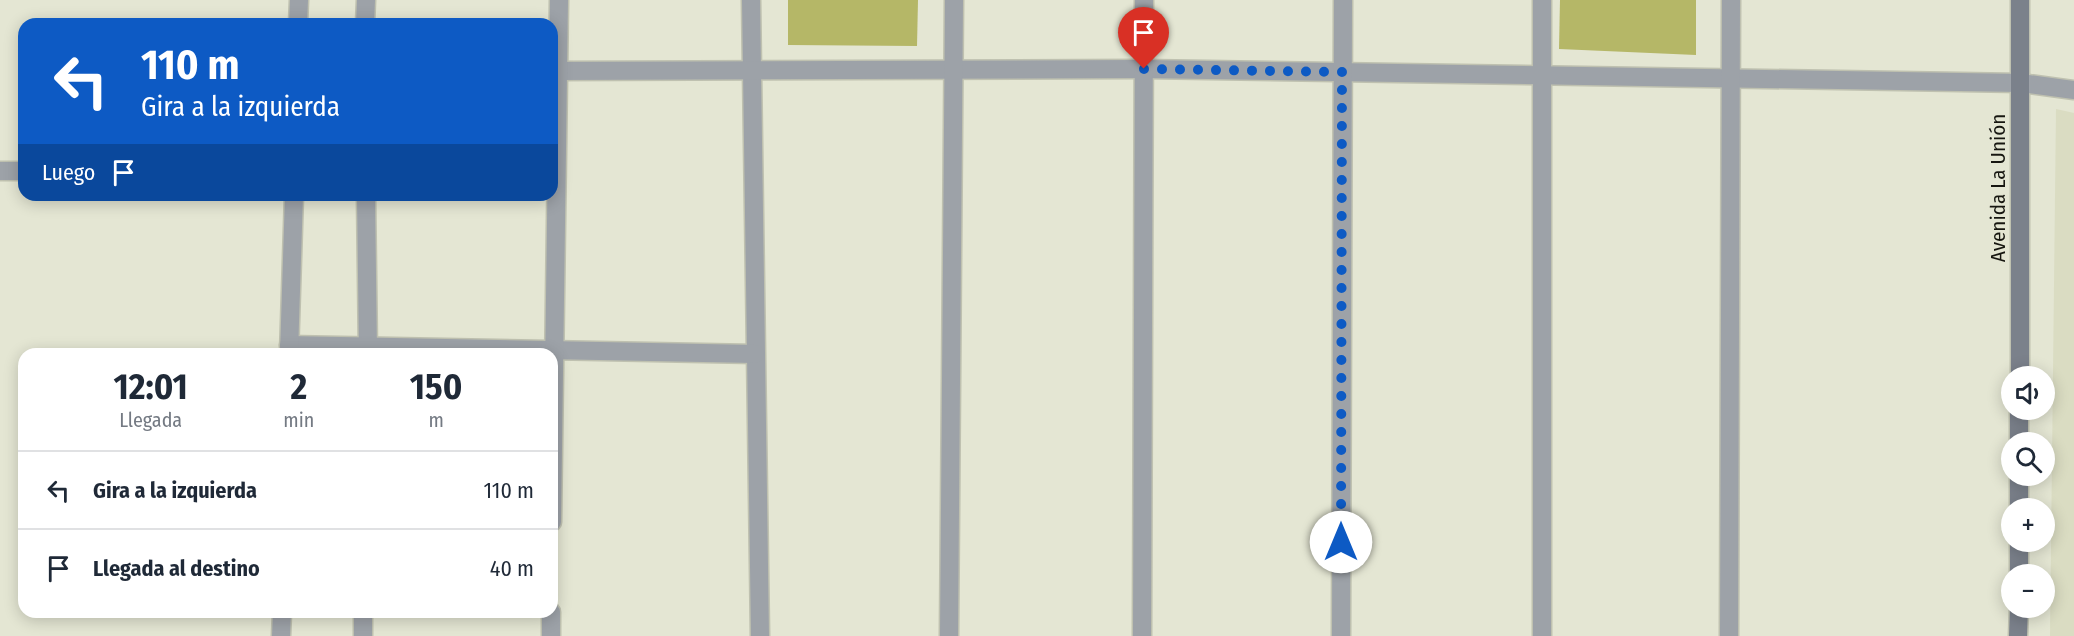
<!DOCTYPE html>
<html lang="es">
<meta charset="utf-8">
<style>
:root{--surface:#fff;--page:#f2f2f3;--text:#1f2937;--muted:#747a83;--line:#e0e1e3}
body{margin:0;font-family:"Fira Sans Condensed",sans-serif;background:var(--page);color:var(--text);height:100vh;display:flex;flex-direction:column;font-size:22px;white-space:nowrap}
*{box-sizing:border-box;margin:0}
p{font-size:20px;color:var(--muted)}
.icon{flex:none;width:33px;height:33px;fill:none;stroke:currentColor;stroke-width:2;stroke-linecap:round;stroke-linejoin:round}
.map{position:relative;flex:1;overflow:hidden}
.side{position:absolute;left:18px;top:348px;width:540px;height:270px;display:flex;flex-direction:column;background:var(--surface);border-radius:18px;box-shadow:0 3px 15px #0003}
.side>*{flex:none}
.top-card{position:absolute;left:18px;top:18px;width:540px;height:183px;border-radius:18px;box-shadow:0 3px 15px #0003;background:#0d5ac4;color:#fff;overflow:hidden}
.fabs{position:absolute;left:2001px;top:366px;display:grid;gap:12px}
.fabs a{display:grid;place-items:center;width:54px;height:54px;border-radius:50%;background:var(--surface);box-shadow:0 3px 15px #0003;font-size:30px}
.pin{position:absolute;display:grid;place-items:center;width:51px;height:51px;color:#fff;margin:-62px -26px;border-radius:50% 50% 50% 0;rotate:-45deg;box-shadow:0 0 6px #0007}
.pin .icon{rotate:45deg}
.me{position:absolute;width:66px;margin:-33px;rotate:0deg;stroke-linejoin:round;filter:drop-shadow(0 0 4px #0008)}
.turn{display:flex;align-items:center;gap:21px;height:126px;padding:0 24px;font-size:27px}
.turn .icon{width:78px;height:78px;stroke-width:2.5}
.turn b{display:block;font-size:42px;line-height:51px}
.then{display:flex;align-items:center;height:57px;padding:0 24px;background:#0003;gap:12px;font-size:22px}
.eta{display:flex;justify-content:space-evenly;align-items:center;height:102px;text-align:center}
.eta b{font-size:36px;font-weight:700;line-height:42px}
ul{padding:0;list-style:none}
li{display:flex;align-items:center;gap:18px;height:78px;padding:0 24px;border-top:2px solid var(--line)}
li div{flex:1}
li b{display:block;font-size:22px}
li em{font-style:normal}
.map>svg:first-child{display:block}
.built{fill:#dadcc2}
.green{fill:#b5b767}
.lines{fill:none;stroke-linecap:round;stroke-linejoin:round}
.minor-casing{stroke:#bfc1b0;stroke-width:21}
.tertiary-casing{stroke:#bfc1b0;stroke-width:21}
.secondary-casing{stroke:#bfc1b0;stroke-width:21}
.minor{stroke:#9da2a8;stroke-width:18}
.tertiary{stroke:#9da2a8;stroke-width:18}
.secondary{stroke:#7b818b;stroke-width:18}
.route{stroke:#0d5ac4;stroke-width:10;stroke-dasharray:0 18}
.labels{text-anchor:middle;stroke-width:6;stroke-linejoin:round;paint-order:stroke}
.street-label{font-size:21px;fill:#161610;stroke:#e4e6d3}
</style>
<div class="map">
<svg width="2074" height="636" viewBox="0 0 2074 636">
<rect width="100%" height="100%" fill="#e4e6d3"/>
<!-- built -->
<path class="built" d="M2056,109L2074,113V636H2050Z"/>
<!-- green -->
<g class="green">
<path d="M788,0H918L917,46L788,45Z"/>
<path d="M1560,0H1696V55L1559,49Z"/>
</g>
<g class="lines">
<defs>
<g id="minor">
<path d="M751,0L760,636"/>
<path d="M365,24L366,0"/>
<path d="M552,71L1144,69L2021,83L2074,90"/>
<path d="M0,171H24"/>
<path d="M366,195L368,354"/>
<path d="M289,345L755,354"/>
<path d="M552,522L559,0"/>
<path d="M363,636V612"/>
<path d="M551,636V612"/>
<path d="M949,636L954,0"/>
<path d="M1142,636L1144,0"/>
<path d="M1341,636L1343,0"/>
<path d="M1542,636V0"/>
<path d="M1729,636L1731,0"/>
</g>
<g id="tertiary">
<path d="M298,24L299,0"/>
<path d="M289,354L294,195"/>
<path d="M281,636L282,612"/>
</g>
<g id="secondary">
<path d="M2020,376V0"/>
<path d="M2019,442V410"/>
<path d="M2019,508V476"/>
<path d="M2019,574V542"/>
<path d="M2018,636L2019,608"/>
</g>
</defs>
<!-- minor casing -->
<use href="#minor" class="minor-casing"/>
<!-- tertiary casing -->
<use href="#tertiary" class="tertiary-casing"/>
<!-- secondary casing -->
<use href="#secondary" class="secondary-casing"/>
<!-- minor -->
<use href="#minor" class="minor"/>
<!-- tertiary -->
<use href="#tertiary" class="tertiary"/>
<!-- secondary -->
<use href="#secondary" class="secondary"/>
</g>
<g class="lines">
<!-- route -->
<path class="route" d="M1144,69L1342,72L1341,542"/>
</g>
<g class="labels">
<!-- street labels -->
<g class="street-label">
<text transform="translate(1998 188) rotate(-90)" y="7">Avenida La Unión</text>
</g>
</g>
</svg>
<div class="fabs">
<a><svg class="icon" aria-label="sound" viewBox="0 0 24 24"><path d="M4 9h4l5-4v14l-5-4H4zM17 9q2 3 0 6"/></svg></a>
<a><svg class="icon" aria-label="search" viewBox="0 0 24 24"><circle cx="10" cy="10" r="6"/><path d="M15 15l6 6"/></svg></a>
<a>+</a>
<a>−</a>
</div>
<div class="pin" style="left:1144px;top:69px;background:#d93025"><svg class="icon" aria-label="arrive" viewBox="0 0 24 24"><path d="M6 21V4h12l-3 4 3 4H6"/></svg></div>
<svg class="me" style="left:1341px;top:542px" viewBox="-20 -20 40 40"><circle r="19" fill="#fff"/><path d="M0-13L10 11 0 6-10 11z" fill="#0d5ac4"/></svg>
<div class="top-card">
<div class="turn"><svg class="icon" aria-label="left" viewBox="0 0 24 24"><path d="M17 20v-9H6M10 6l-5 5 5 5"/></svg><div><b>110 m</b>Gira a la izquierda</div></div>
<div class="then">Luego<svg class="icon" aria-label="arrive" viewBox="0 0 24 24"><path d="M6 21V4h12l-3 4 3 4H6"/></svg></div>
</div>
<section class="side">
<div class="eta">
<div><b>12:01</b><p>Llegada</p></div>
<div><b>2</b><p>min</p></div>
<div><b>150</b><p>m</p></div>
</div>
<ul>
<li><svg class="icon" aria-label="left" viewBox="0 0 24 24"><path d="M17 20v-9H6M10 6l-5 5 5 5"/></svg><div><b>Gira a la izquierda</b></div><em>110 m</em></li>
<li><svg class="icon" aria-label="arrive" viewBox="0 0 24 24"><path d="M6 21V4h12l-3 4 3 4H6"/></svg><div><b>Llegada al destino</b></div><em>40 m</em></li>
</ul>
</section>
</div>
